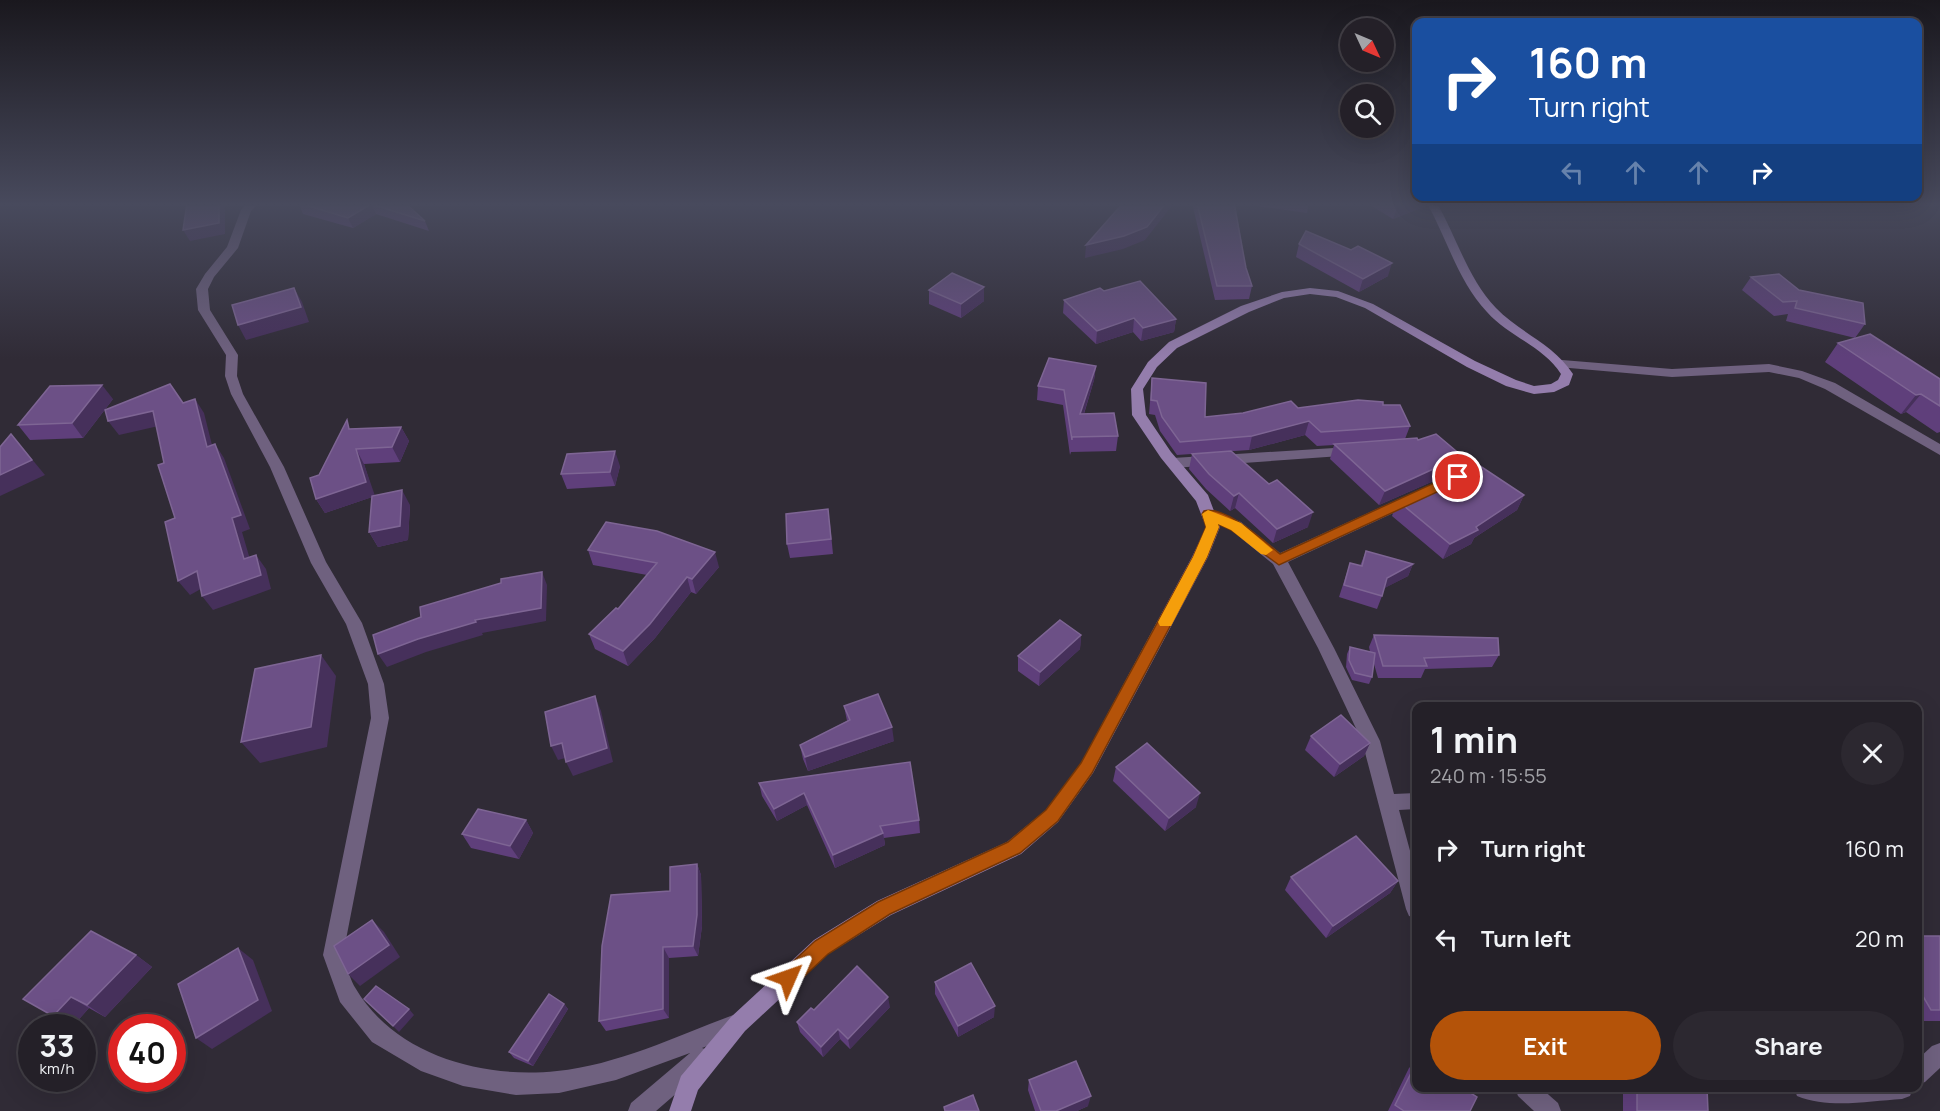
<!DOCTYPE html>
<meta charset="utf-8">
<style>
:root{--surface:#242028;--page:#2c2830;--text:#f1f3f6;--muted:#a3a3a8;--line:#413e45;--accent:#b45309}
body{margin:0;font-family:Manrope,sans-serif;background:var(--page);color:var(--text);height:100vh;display:flex;flex-direction:column;font-size:22px;white-space:nowrap}
*{box-sizing:border-box;margin:0}
p{font-size:20px;color:var(--muted)}
.icon{flex:none;width:33px;height:33px;fill:none;stroke:currentColor;stroke-width:2;stroke-linecap:round;stroke-linejoin:round}
.map{position:relative;flex:1;overflow:hidden}
.drawer{position:absolute;left:1412px;top:702px;width:510px;height:390px;display:flex;flex-direction:column;background:var(--surface);border-radius:12px;box-shadow:0 6px 24px #0002,0 0 0 2px var(--line)}
.drawer>*{flex:none}
.hud{position:absolute;left:1412px;top:18px;width:510px;height:183px;border-radius:12px;box-shadow:0 6px 24px #0002,0 0 0 2px var(--line);background:#1a4fa0;color:#fff;overflow:hidden}
.needle{width:39px;rotate:134deg}
.fabs{position:absolute;left:1340px;top:18px;display:grid;gap:12px}
.fabs a{display:grid;place-items:center;width:54px;height:54px;border-radius:50%;background:var(--surface);box-shadow:0 6px 24px #0002,0 0 0 2px var(--line);font-size:30px}
.speed{position:absolute;left:18px;top:1014px;display:flex;gap:12px;font-size:30px;font-weight:700;text-align:center}
.speed>*{display:grid;place-content:center;width:78px;height:78px;border-radius:50%;background:var(--surface);box-shadow:0 6px 24px #0002,0 0 0 2px var(--line);line-height:1}
.speed small{font-size:15px;font-weight:400}
.speed .limit{border:9px solid #d22;background:#fff;color:#111}
.pin{position:absolute;display:grid;place-items:center;width:51px;height:51px;color:#fff;margin:-26px;border:3px solid #fff;border-radius:50%;box-shadow:0 2px 6px #0007}
.me{position:absolute;width:66px;margin:-33px;rotate:47deg;stroke-linejoin:round;filter:drop-shadow(0 0 4px #0008)}
.turn{display:flex;align-items:center;gap:21px;height:126px;padding:0 18px;font-size:27px}
.turn .icon{width:78px;height:78px;stroke-width:2.5}
.turn b{display:block;font-size:42px;line-height:51px}
.lanes{display:flex;align-items:center;height:57px;padding:0 18px;background:#0003;justify-content:center;gap:30px;direction:ltr}
.lanes .off{opacity:.35}
.round{display:grid;place-items:center;flex:none;width:63px;height:63px;border-radius:32px;background:var(--page)}
.overview{display:flex;align-items:center;justify-content:space-between;height:102px;padding:0 18px}
h1{font-size:36px;font-weight:700;line-height:45px}
.action{display:flex;gap:12px;margin-top:auto;padding:12px 18px}
.action a{flex:1;height:69px;border-radius:36px;background:var(--accent);color:#fff;font-size:24px;font-weight:700;line-height:69px;text-align:center}
.action a+a{background:var(--page);color:var(--text)}
ul{padding:0;list-style:none}
li{display:flex;align-items:center;gap:18px;height:90px;padding:0 18px}
li div{flex:1}
li b{display:block;font-size:22px}
li em{font-style:normal}
.map>svg:first-child{display:block}
.lines{fill:none;stroke-linecap:round;stroke-linejoin:round}
.street{fill:#6f617f;fill-rule:evenodd}
.secondary{fill:#947dac;fill-rule:evenodd}
.wall{fill:#5f3f7b}
.shaded-wall{fill:#46305b}
.building{fill:#6c5086;stroke:#7e6594;stroke-width:1.5}
.route{fill:#b45309;stroke:#753606;stroke-width:1.5}
.slow{fill:#f59e0b}
</style>
<div class="map">
<svg width="1940" height="1111" viewBox="0 0 1940 1111">
<rect width="100%" height="100%" fill="#302b36"/>
<g class="lines">
<!-- street -->
<g class="street">
<path d="M247,203H259L251,211L238,248L214,277L208,289L210,310L238,355L237,376L243,394L284,467L326,562L362,623L384,684L389,718L343,955C347,966 350,980 356,989C396,1056 484,1079 557,1071C618,1065 679,1035 736,1014L743,1018L747,1025L743,1032L702,1048L708,1050L711,1058L708,1066L656,1111H628L631,1103L690,1053L616,1080L559,1093L516,1095L463,1086L421,1071L372,1042L340,1002L323,955L371,718L368,684L346,624L311,563L270,467L231,394L225,376L226,355L198,310L196,289L205,274L227,247L241,210Z"/>
<path d="M1562,360L1672,369L1769,364L1802,371L1835,383L1940,444V455L1825,389L1799,378L1769,372L1672,377L1558,367L1556,364L1558,361Z"/>
<path d="M1350,447L1357,452L1355,455L1173,468L1166,463L1173,458Z"/>
<path d="M1412,493L1419,498L1417,502L1288,562L1334,648L1380,741L1394,794L1416,793V809L1399,810L1416,873V918L1409,916L1406,909L1362,741L1318,648L1273,564L1231,530L1203,518L1201,514L1208,509L1241,522L1280,553Z"/>
<path d="M1940,1043V1068L1925,1082L1917,1085V1060L1932,1046Z"/>
<path d="M1515,1088H1541L1558,1103L1561,1111H1534L1518,1096Z"/>
<path d="M1794,1088H1913L1910,1096L1902,1099C1869,1101 1829,1109 1797,1096Z"/>
</g>
<!-- secondary -->
<path class="secondary" d="M1427,203H1437C1457,238 1468,279 1496,308C1520,333 1554,344 1573,374L1569,385L1554,392L1534,394L1506,386L1467,367L1365,308L1336,297L1310,294L1284,298L1249,312L1177,348L1157,367L1143,389L1146,415L1171,452L1208,495L1220,527L1208,557L1093,773L1058,822L1021,854L891,915L828,954L745,1031L698,1090L691,1111H669L681,1076L731,1017L814,940L877,901L1007,842L1046,810L1081,763L1192,557L1206,527L1196,501L1161,458L1132,415L1131,389L1148,362L1169,342L1241,306L1282,292L1310,288L1338,291L1373,304L1475,361L1516,380L1534,386L1551,384L1558,380L1561,374C1543,346 1508,336 1487,312C1458,281 1447,239 1427,203Z"/>
</g>
<!-- wall -->
<g class="wall">
<path d="M405,203L425,221L429,231L376,214L353,228L303,214L299,204Z"/>
<path d="M1192,203H1309L1307,213L1235,203L1246,268L1252,286L1249,299L1215,300Z"/>
<path d="M1367,203H1427L1426,206L1393,219Z"/>
<path d="M1299,244L1388,276L1359,292L1296,257Z"/>
<path d="M1751,277L1799,290L1865,324L1855,338L1786,321L1788,314L1774,316L1742,290Z"/>
<path d="M984,287V301L961,318L929,304V290Z"/>
<path d="M1104,291L1176,319L1174,332L1141,341L1133,332L1096,344L1063,313L1064,300Z"/>
<path d="M1838,343L1940,379V432L1937,433L1906,412L1901,414L1825,362Z"/>
<path d="M1096,366L1094,380L1084,414L1118,436L1116,451L1071,452L1070,455L1063,405L1037,400L1038,386Z"/>
<path d="M1152,378L1205,417L1298,408L1383,405L1410,426L1405,439L1418,440L1462,456L1456,471L1379,505L1330,459L1334,445L1317,446L1305,435L1249,450L1177,455L1160,431L1155,415L1149,414Z"/>
<path d="M113,399L83,438L30,440L18,425Z"/>
<path d="M401,427L409,441L400,462L364,464L374,496L410,505L408,540L378,547L369,532L372,497L325,513L316,499L319,475L351,429Z"/>
<path d="M1192,454L1308,527L1273,543L1235,508L1230,511L1206,489L1189,469Z"/>
<path d="M620,466L615,486L567,489L561,474Z"/>
<path d="M1524,495L1517,510L1474,538L1471,544L1443,559L1392,516L1398,501Z"/>
<path d="M830,524L833,554L790,558L787,544Z"/>
<path d="M588,550L719,567L696,594L691,592L655,638L628,666L595,649L589,634L618,609L647,575L593,565Z"/>
<path d="M1366,551L1413,564L1408,576L1384,588L1382,596L1377,609L1339,597L1350,563L1360,566Z"/>
<path d="M1081,635L1080,649L1039,686L1018,671V656Z"/>
<path d="M1374,635L1499,655L1492,667L1425,669L1421,678H1378L1374,664L1372,677L1369,684L1352,680L1346,667L1347,654L1350,647L1370,652L1369,647Z"/>
<path d="M844,706L894,741L808,771L803,759L800,745L847,721Z"/>
<path d="M1311,736L1370,743L1364,756L1334,777L1305,750Z"/>
<path d="M1116,767L1196,807L1165,831L1113,781Z"/>
<path d="M759,783L919,820L920,833L884,838L885,845L835,868L807,805L777,821L762,796Z"/>
<path d="M526,820L533,833L519,859L471,848L462,834Z"/>
<path d="M697,864L701,875L702,926L698,956L669,958V1018L606,1031L599,1021L670,891Z"/>
<path d="M1291,877L1398,881L1390,893L1326,938L1285,890Z"/>
<rect x="1917" y="936" width="23" height="85"/>
<path d="M136,955L152,967L105,1017L89,1008L72,1027L23,999Z"/>
<path d="M935,982L994,1017L958,1037L935,994Z"/>
<path d="M564,1004L568,1009L533,1066L514,1058L509,1052Z"/>
<path d="M890,1007L850,1049L840,1039L823,1057L800,1032L797,1022L814,1010Z"/>
<path d="M1416,1061V1088L1470,1111H1388L1409,1068Z"/>
<path d="M1029,1080L1088,1106L1077,1111H1035L1028,1090Z"/>
<path d="M1623,1088H1707L1708,1111H1623Z"/>
</g>
<!-- shaded-wall -->
<g class="shaded-wall">
<path d="M219,203H225V234L190,241L183,230Z"/>
<path d="M1166,203H1174L1145,240L1123,249L1085,258L1086,245Z"/>
<path d="M1403,203H1427L1426,206L1393,219L1398,205Z"/>
<path d="M371,204L376,214L353,228L348,218Z"/>
<path d="M1392,263L1388,276L1359,292L1363,279Z"/>
<path d="M984,287V301L961,318V304Z"/>
<path d="M294,288L302,302L309,322L246,340L238,325Z"/>
<path d="M1134,318L1133,332L1096,344L1097,331Z"/>
<path d="M1176,319L1174,332L1141,341L1143,328Z"/>
<path d="M1096,366L1094,380L1079,429L1080,414Z"/>
<path d="M102,385L113,399L83,438L72,423Z"/>
<path d="M1921,394L1906,412L1901,414L1916,395Z"/>
<path d="M195,399L204,413L216,461L207,447Z"/>
<path d="M153,411L163,425L119,435L108,421Z"/>
<path d="M1309,421L1305,435L1249,450L1252,436Z"/>
<path d="M401,427L409,441L400,462L392,447Z"/>
<path d="M11,434L45,475L0,496V475Z"/>
<path d="M215,444L224,458L250,529L242,532L254,573L244,559L232,518Z"/>
<path d="M356,449L364,464L375,496L325,513L316,499Z"/>
<path d="M615,451L620,466L615,486L610,472Z"/>
<path d="M1462,456L1456,471L1379,505L1385,491Z"/>
<path d="M402,490L410,505L408,540L378,547L369,532Z"/>
<path d="M1239,493L1235,508L1230,511L1234,496Z"/>
<path d="M1524,495L1517,510L1474,538L1471,544L1443,559L1450,544Z"/>
<path d="M1313,512L1308,527L1273,543L1277,529Z"/>
<path d="M715,552L719,567L696,594L692,579Z"/>
<path d="M256,555L266,569L271,589L213,610L202,596Z"/>
<path d="M1413,564L1408,576L1381,590L1387,578Z"/>
<path d="M197,571L208,585L190,595L178,581Z"/>
<path d="M542,572L547,585L546,621L482,633L483,635L426,652L387,667L378,654L418,639Z"/>
<path d="M687,577L691,592L655,638L628,666L623,651Z"/>
<path d="M1081,635L1080,649L1039,686L1040,672Z"/>
<path d="M321,655L336,676L327,747L260,763L241,742Z"/>
<path d="M595,696L601,711L613,762L573,776L566,762Z"/>
<path d="M892,727L894,741L808,771L805,757Z"/>
<path d="M562,743L569,757L558,760L551,746Z"/>
<path d="M1370,743L1364,756L1334,777L1340,764Z"/>
<path d="M804,793L807,805L777,821L774,809Z"/>
<path d="M1200,793L1196,807L1165,831L1169,818Z"/>
<path d="M526,820L533,833L519,859L510,846Z"/>
<path d="M883,833L885,845L835,868L833,855Z"/>
<path d="M697,864L701,875L702,926L698,956L693,946Z"/>
<path d="M1398,881L1390,893L1326,938L1333,926Z"/>
<path d="M372,920L384,932L400,957L360,986L348,974Z"/>
<path d="M663,947L669,958V1018L663,1009Z"/>
<path d="M238,948L253,960L272,1011L212,1049L196,1038Z"/>
<path d="M136,955L152,967L105,1017L87,1005Z"/>
<path d="M71,997L89,1008L72,1027L53,1016Z"/>
<path d="M888,997L890,1007L850,1049L848,1039Z"/>
<path d="M564,1004L568,1009L533,1066L528,1061Z"/>
<path d="M995,1006L994,1017L958,1037V1026Z"/>
<path d="M409,1009L414,1015L399,1032L393,1026Z"/>
<path d="M838,1029L840,1039L823,1057L821,1047Z"/>
<path d="M1091,1096L1088,1106L1077,1111H1056Z"/>
</g>
<!-- building -->
<g class="building">
<path d="M187,203H219V223L183,230Z"/>
<path d="M299,203H405L425,221L371,204L348,218Z"/>
<path d="M1123,203H1166L1147,227L1124,236L1086,245Z"/>
<path d="M1197,203H1234L1246,268L1252,286H1217Z"/>
<path d="M1306,231L1351,250L1358,246L1392,263L1363,279L1299,244Z"/>
<path d="M952,273L984,287L961,304L929,290Z"/>
<path d="M1779,274L1799,290L1863,303L1865,324L1795,308L1797,301L1783,302L1751,277Z"/>
<path d="M1140,281L1176,319L1143,328L1134,318L1097,331L1064,300L1100,288L1104,291Z"/>
<path d="M294,288L301,307L238,325L232,305Z"/>
<path d="M1870,334L1940,379V406L1921,394L1916,395L1838,343Z"/>
<path d="M1049,358L1096,366L1080,414L1114,413L1118,436L1072,437V440L1064,390L1038,386Z"/>
<path d="M1152,378L1206,383L1205,417L1243,413L1291,401L1298,408L1358,400L1383,402V405H1400L1410,426L1321,432L1309,421L1252,436L1180,442L1162,417L1157,401L1151,400Z"/>
<path d="M170,384L183,403L195,399L207,447L215,444L241,515L232,518L244,559L256,555L261,575L202,596L197,571L178,581L165,522L175,518L158,465L164,463L153,411L108,421L105,410Z"/>
<path d="M102,385L72,423L18,425L50,386Z"/>
<path d="M347,420L349,429L401,427L392,447L356,449L366,482L316,499L310,478L319,475Z"/>
<path d="M11,434L32,460L0,475V447Z"/>
<path d="M1436,434L1462,456L1385,491L1334,444L1417,438L1418,440Z"/>
<path d="M615,451L610,472L561,474L567,454Z"/>
<path d="M1231,451L1269,484L1277,480L1313,512L1277,529L1239,493L1234,496L1209,474L1192,454Z"/>
<path d="M1474,462L1524,495L1476,527L1478,530L1450,544L1398,501L1471,467Z"/>
<path d="M402,490L400,526L369,532L372,496Z"/>
<path d="M828,509L831,539L787,544L786,514Z"/>
<path d="M606,522L657,531L715,552L692,579L687,577L650,624L623,651L589,634L616,608L618,609L657,563L588,550Z"/>
<path d="M1366,551L1413,564L1387,578L1382,596L1344,585L1350,563L1362,566Z"/>
<path d="M542,572L541,608L475,620L476,622L418,639L378,654L373,635L421,617L420,607L501,583V579Z"/>
<path d="M1060,620L1081,635L1040,672L1018,656Z"/>
<path d="M1374,635L1498,638L1499,655L1424,658L1427,666H1383Z"/>
<path d="M1350,647L1375,653L1372,677L1355,673L1349,660Z"/>
<path d="M321,655L311,727L241,742L255,669Z"/>
<path d="M878,694L892,727L805,757L800,745L850,720L844,706Z"/>
<path d="M595,696L607,748L566,762L562,743L551,746L545,712Z"/>
<path d="M1341,715L1370,743L1340,764L1311,736Z"/>
<path d="M1147,743L1200,793L1169,818L1116,767Z"/>
<path d="M910,762L919,820L880,826L883,833L833,855L804,793L774,809L759,783Z"/>
<path d="M478,809L526,820L510,846L462,834Z"/>
<path d="M1356,836L1398,881L1333,926L1291,877Z"/>
<path d="M697,864V915L693,946L663,947V1009L599,1021L602,946L611,895L670,891V867Z"/>
<path d="M372,920L389,945L348,974L334,946Z"/>
<path d="M91,931L136,955L87,1005L71,997L53,1016L23,999Z"/>
<path d="M1917,936H1940V1010H1931L1917,986Z"/>
<path d="M238,948L258,1000L196,1038L178,984Z"/>
<path d="M971,963L995,1006L958,1026L935,982Z"/>
<path d="M857,966L888,997L848,1039L838,1029L821,1047L797,1022L811,1008L814,1010Z"/>
<path d="M376,986L409,1009L393,1026L364,999Z"/>
<path d="M549,994L564,1004L528,1061L509,1052Z"/>
<path d="M1076,1061L1091,1096L1056,1111H1041L1029,1080Z"/>
<path d="M1416,1063V1088H1463L1477,1097L1470,1111H1404L1395,1105Z"/>
<path d="M1637,1088H1707L1708,1111H1637Z"/>
<path d="M973,1095L979,1111H945L944,1107Z"/>
</g>
<!-- sky -->
<linearGradient id="sky" x2="0" y2="1"><stop stop-color="#1a181e"/><stop offset="0.57" stop-color="#484a5d"/><stop offset="1" stop-color="#484a5d" stop-opacity="0"/></linearGradient>
<rect width="1940" height="359" fill="url(#sky)"/>
<!-- route -->
<path class="route" d="M1458,472L1465,477L1463,480L1279,565L1231,530L1218,524L1219,527L1207,557L1092,773L1058,821L1020,853L890,914L828,954L795,985L788,988L782,985L779,978L782,972L815,941L878,902L1008,842L1046,810L1081,763L1193,557L1206,527L1202,514L1204,511C1225,505 1264,541 1280,554Z"/>
<!-- slow -->
<path class="slow" d="M1208,510L1241,523L1273,550L1266,555L1261,554L1231,530L1218,524L1219,527L1207,557L1171,626H1160L1158,622L1193,557L1206,527L1202,514Z"/>
</svg>
<div class="fabs">
<a><svg class="needle" viewBox="-14 -14 28 28"><path d="M0-13l5 13h-10z" fill="#e53935"/><path d="M0 13l5-13h-10z" fill="#a3a3a8"/></svg></a>
<a><svg class="icon" aria-label="search" viewBox="0 0 24 24"><circle cx="10" cy="10" r="6"/><path d="M15 15l6 6"/></svg></a>
</div>
<div class="speed"><div>33<small>km/h</small></div><div class="limit">40</div></div>
<div class="pin" style="left:1458px;top:477px;background:#d93025"><svg class="icon" aria-label="arrive" viewBox="0 0 24 24"><path d="M6 21V4h12l-3 4 3 4H6"/></svg></div>
<svg class="me" style="left:788px;top:978px" viewBox="-20 -20 40 40"><path d="M0-17L14 15 0 8-14 15z" fill="#b45309" stroke="#fff" stroke-width="4"/></svg>
<div class="hud">
<div class="turn"><svg class="icon" aria-label="right" viewBox="0 0 24 24"><path d="M7 20v-9h11M14 6l5 5-5 5"/></svg><div><b>160 m</b>Turn right</div></div>
<div class="lanes"><svg class="icon off" aria-label="left" viewBox="0 0 24 24"><path d="M17 20v-9H6M10 6l-5 5 5 5"/></svg><svg class="icon off" aria-label="ahead" viewBox="0 0 24 24"><path d="M12 20V5M6 11l6-6 6 6"/></svg><svg class="icon off" aria-label="ahead" viewBox="0 0 24 24"><path d="M12 20V5M6 11l6-6 6 6"/></svg><svg class="icon" aria-label="right" viewBox="0 0 24 24"><path d="M7 20v-9h11M14 6l5 5-5 5"/></svg></div>
</div>
<section class="drawer">
<div class="overview"><div><h1>1 min</h1><p>240 m · 15:55</p></div><a class="round"><svg class="icon" aria-label="close" viewBox="0 0 24 24"><path d="M6 6l12 12M18 6L6 18"/></svg></a></div>
<ul>
<li><svg class="icon" aria-label="right" viewBox="0 0 24 24"><path d="M7 20v-9h11M14 6l5 5-5 5"/></svg><div><b>Turn right</b></div><em>160 m</em></li>
<li><svg class="icon" aria-label="left" viewBox="0 0 24 24"><path d="M17 20v-9H6M10 6l-5 5 5 5"/></svg><div><b>Turn left</b></div><em>20 m</em></li>
</ul>
<div class="action"><a>Exit</a><a>Share</a></div>
</section>
</div>
